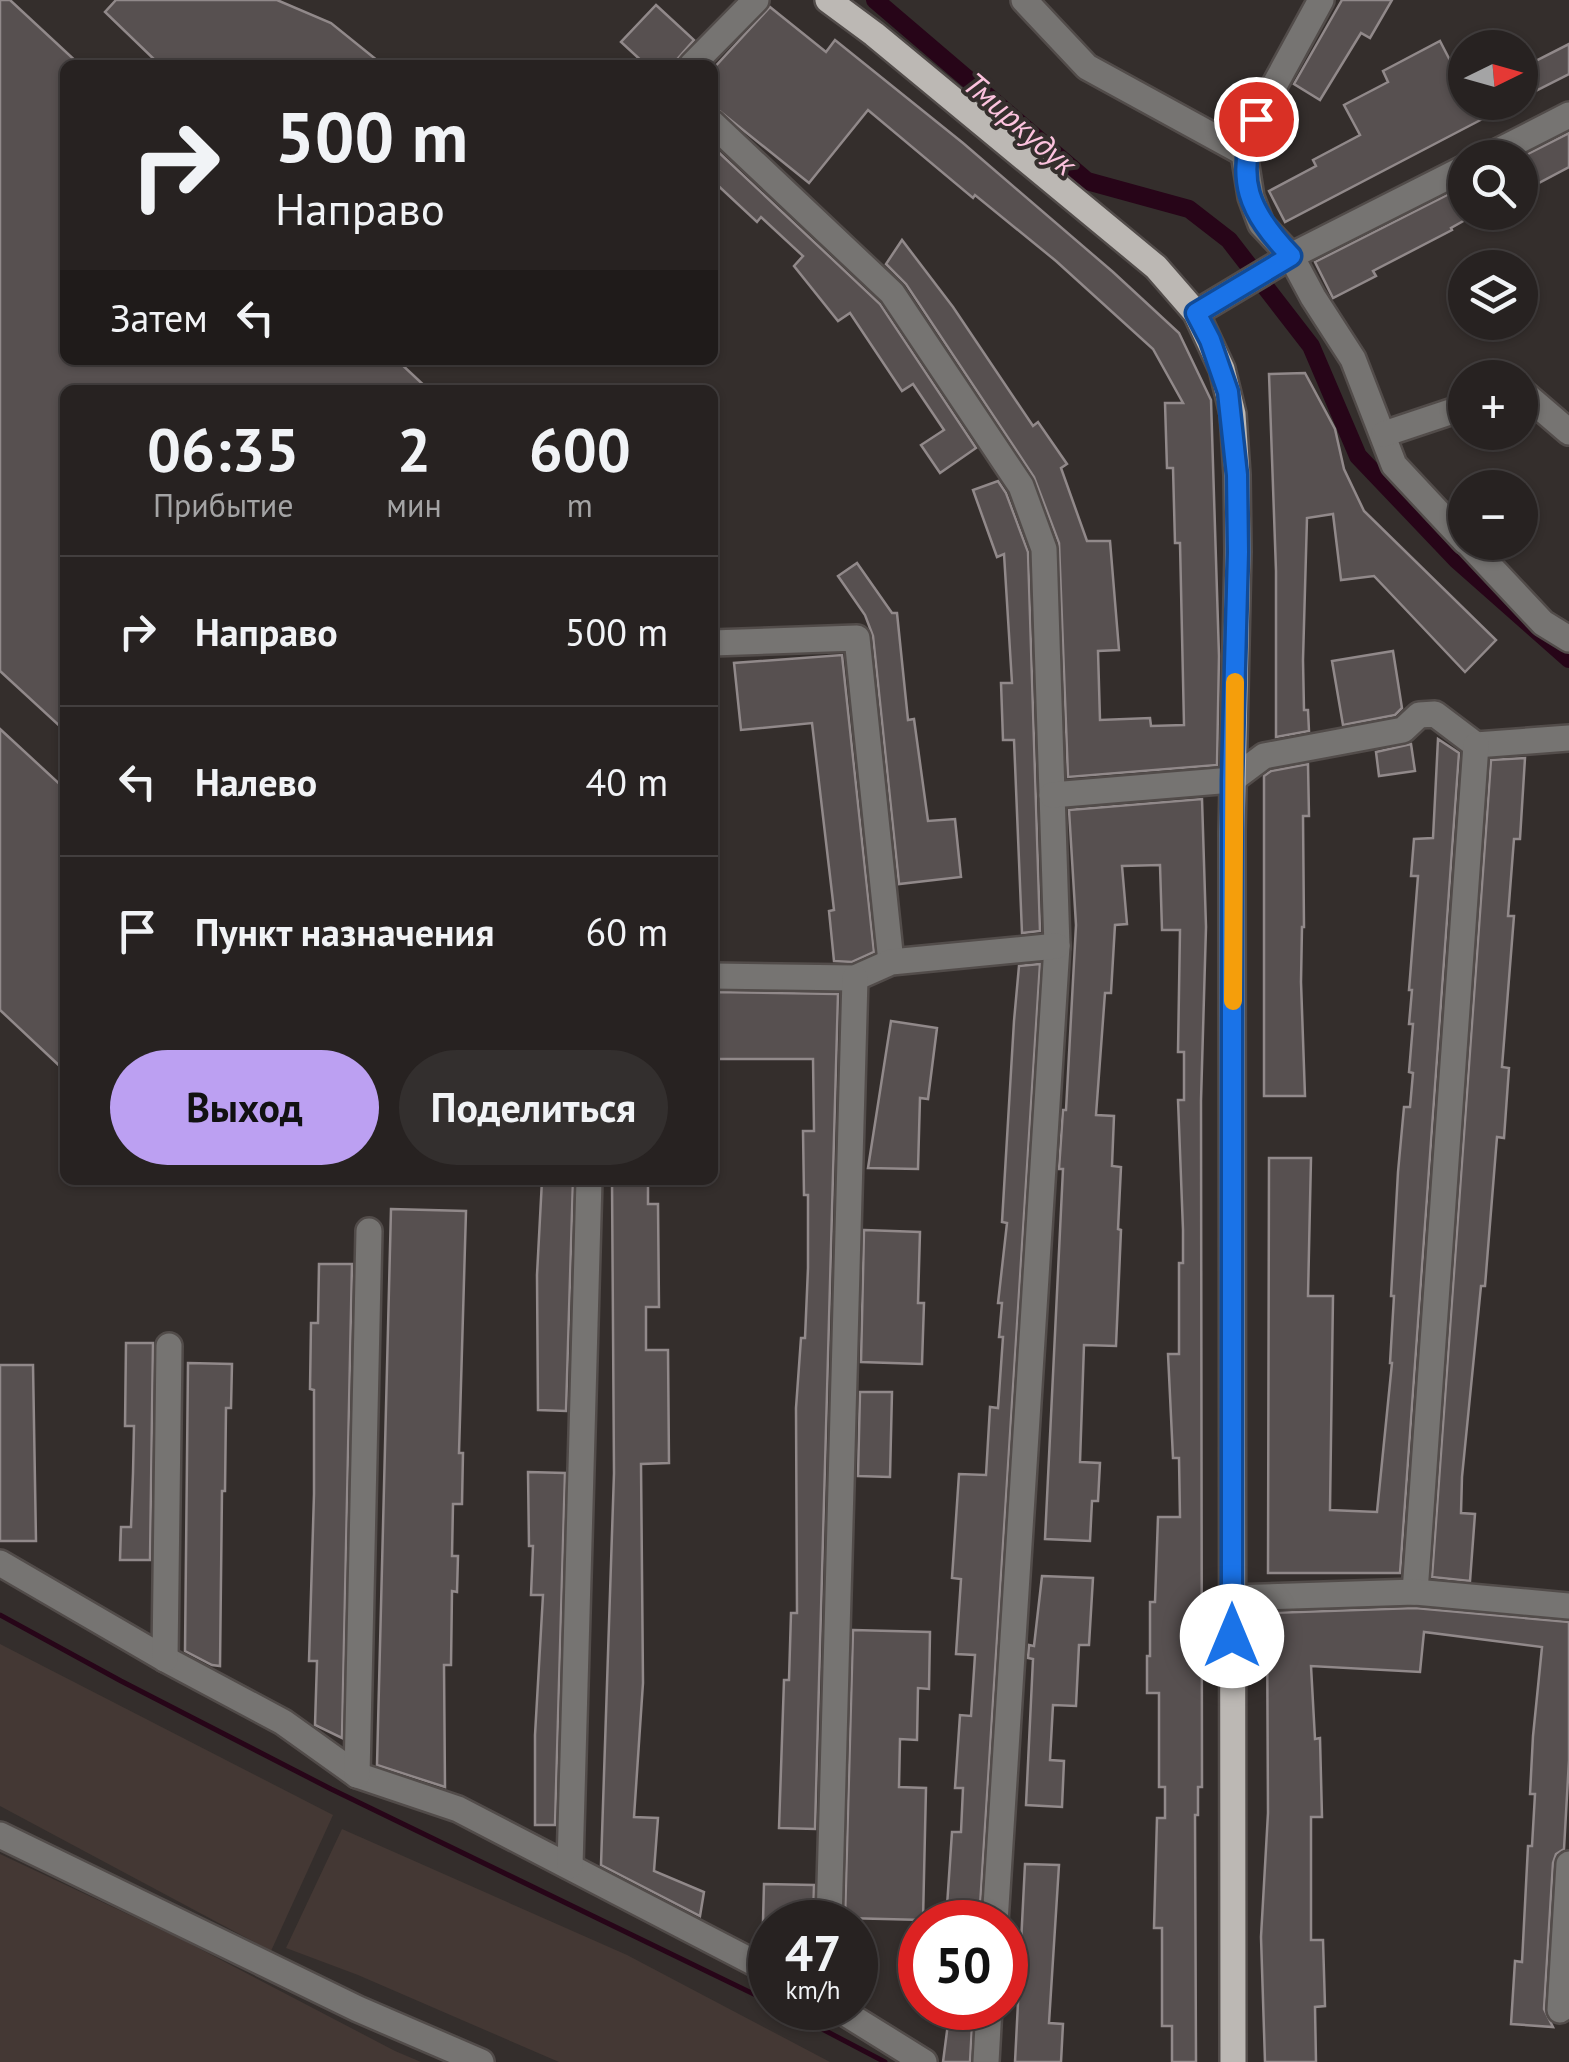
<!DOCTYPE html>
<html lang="ru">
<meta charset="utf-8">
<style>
:root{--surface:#272221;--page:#332f2e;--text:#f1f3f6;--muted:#a4a4a5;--line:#433f3f;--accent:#bca0f2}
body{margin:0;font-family:"PT Sans",sans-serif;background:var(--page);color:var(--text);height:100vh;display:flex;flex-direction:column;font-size:38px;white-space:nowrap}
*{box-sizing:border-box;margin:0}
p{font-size:32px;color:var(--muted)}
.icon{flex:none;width:55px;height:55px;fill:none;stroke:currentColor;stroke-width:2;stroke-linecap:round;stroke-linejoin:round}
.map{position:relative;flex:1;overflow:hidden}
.drawer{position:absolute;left:60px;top:385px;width:658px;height:800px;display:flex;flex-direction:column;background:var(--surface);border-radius:15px;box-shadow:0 2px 8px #0004,0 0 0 2px var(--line)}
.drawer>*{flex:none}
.top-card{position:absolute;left:60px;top:60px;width:658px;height:305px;border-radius:15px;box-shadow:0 2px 8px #0004,0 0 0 2px var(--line);background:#272221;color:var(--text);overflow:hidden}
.needle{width:65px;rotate:85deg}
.tools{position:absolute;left:1448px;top:30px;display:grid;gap:20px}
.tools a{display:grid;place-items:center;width:90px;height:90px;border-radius:50%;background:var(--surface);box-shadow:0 2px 8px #0004,0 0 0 2px var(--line);font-size:50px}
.speed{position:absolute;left:748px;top:1900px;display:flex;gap:20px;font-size:50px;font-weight:700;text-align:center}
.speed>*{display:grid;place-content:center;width:130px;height:130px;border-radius:50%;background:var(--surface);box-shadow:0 2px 8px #0004,0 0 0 2px var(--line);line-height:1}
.speed small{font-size:25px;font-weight:400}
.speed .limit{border:15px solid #d22;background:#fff;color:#111}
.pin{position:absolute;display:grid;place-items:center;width:85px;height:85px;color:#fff;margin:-42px;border:5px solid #fff;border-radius:50%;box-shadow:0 2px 10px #0007}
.me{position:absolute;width:110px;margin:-55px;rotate:0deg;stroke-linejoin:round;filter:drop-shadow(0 0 8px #0008)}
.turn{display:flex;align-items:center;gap:35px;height:210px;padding:0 50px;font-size:45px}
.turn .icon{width:130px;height:130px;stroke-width:2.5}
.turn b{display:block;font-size:70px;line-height:85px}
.then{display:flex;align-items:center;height:95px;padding:0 50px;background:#0003;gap:20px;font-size:38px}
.eta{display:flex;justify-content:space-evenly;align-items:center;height:170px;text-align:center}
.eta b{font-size:60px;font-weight:600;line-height:70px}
.cta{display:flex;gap:20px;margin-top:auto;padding:20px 50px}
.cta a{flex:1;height:115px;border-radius:60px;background:var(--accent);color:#111;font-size:40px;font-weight:600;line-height:115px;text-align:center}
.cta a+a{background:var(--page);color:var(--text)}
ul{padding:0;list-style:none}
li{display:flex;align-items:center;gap:30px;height:150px;padding:0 50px;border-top:2px solid var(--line)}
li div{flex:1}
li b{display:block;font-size:38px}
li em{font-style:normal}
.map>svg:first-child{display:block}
.built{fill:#443834}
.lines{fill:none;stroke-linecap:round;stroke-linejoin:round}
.stream{stroke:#270518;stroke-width:5}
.canal{stroke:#270518;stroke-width:18}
.building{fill:#575050;stroke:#91898a;stroke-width:2.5}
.minor-casing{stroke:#524c4a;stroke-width:30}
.major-casing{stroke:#524c4a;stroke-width:30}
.minor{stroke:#767472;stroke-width:25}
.major{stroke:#bcb8b4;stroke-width:25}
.route-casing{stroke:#114b97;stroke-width:25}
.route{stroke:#1a73e8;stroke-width:18}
.slow{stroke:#f59e0b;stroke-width:18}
.labels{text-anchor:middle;stroke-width:8;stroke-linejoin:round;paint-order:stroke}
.water-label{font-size:32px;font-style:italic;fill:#fcc3de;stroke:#342e2c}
</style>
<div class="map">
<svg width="1569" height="2062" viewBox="0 0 1569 2062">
<rect width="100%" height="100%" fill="#342e2c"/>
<!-- built -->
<g class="built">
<path d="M0,1644L333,1815L271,1951L0,1806Z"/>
<path d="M342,1829L627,1955L830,2062H559L358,1975L286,1948Z"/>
<path d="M0,1854L185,1941L395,2051L421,2062H0Z"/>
</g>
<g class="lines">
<!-- stream -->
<g class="stream">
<path d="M0,1615L121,1681L331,1789L770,2002"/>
<path d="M782,2008L885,2062"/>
</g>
<!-- canal -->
<path class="canal" d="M875,0L1087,181L1189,209L1229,240L1311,346L1358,456L1457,560L1569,659"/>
</g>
<!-- building -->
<g class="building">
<path d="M0,0H10L80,65H65V360H397L429,390H65V731L0,671Z"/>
<path d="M116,0H277L331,23L383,65H160L105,12Z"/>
<path d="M1342,0H1392L1370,38L1361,33L1320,100L1294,84Z"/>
<path d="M656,5L694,40L672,65H646L621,42Z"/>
<path d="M770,7L826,52L835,40L963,143L1113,272L1179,333L1211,400L1219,656L1217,765L1068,777L1059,543L1034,477L906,284L886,264L902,240L953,307L1033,426L1038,422L1067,464L1061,468L1087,541H1110L1119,650L1098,651L1100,720L1150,718L1151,726L1184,725L1180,543H1175L1173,468H1167L1165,403H1183L1153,349L1056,261L975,195L973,198L868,110L809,183L712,105V70Z"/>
<path d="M1440,41L1456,72L1465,68V102H1515L1285,222L1269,191L1316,166L1313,160L1360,135L1344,105L1388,82L1383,71Z"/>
<path d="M1569,44V74L1520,99V69Z"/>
<path d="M1569,133V167L1520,193V158Z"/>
<path d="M712,146L880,304L976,448L940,473L921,445L944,430L913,384L902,391L850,313L838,321L794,266L803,256L761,217L757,222L712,180Z"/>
<path d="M1465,186V220L1451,228L1452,230L1373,271L1376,276L1333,298L1315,262Z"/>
<path d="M1305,373L1335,429L1344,469L1364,511L1496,640L1465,672L1374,576L1341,580L1333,514L1307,518L1303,660L1304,710H1308L1309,731L1276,737V571L1269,374Z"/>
<path d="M998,481L1006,493L1028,552L1040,931L1022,933L1014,740H1003L1001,683H1012L1004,554L997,557L973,490Z"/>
<path d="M857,563L892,613H897L908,720L914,719L928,821L955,819L961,877L899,884L873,636L865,615L838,576Z"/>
<path d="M1393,651L1402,708L1395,715L1343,725L1332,661Z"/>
<path d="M842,655L874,952L852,962L834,961L829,911L834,910L812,723L741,730L734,663Z"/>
<path d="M0,729L65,789V1071L0,1010Z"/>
<path d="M1438,739L1459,753L1400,1573H1268L1269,1158H1311L1308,1296H1333L1330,1510L1377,1512L1392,1363H1390L1394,1296H1391L1398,1172L1404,1107H1410L1413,1073L1409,1072L1413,1024H1409L1412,990H1409L1418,876H1411L1414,839L1433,838Z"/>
<path d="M1411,744L1415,771L1379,776L1376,752Z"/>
<path d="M1525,758L1520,839H1514L1508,916H1514L1502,1067L1509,1068L1504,1138L1497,1137L1485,1286H1481L1462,1477L1461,1513L1475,1514L1470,1581L1432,1577L1491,760Z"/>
<path d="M1308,764L1309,816H1303L1304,927H1302L1301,982L1305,1096H1264V776L1271,771Z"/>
<path d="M1202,799L1206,927L1201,1101L1202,1787H1198V1815H1195L1196,2062H1172V2026H1162V1928H1154L1157,1818H1165V1787H1159V1693H1147V1656H1150V1602H1155L1158,1517H1180L1179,1458H1173L1168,1354H1179V1263H1183V1230L1178,1100H1184V1052H1178L1180,930H1162L1160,865L1122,866L1127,924L1115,925L1111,993H1105L1096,1115L1114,1116L1112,1166L1121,1167L1118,1229L1121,1230L1116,1346L1084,1345L1080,1462L1100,1463L1098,1501H1092L1090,1541L1045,1539L1063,1169H1059L1063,1110H1066L1076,925L1069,810Z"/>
<path d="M1040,964L979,1922H957L946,1921L952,1832H961L963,1788H955L960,1715L971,1716L975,1655L956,1654L961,1579L952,1578L959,1474L986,1475L990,1407L998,1408L1003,1337H999L1002,1303H998L1007,1223L1002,1222L1014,1021L1019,966Z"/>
<path d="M712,992L838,994L815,1829L779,1828L784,1680H789L791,1613H797L796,1408L801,1338H805L808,1268V1195H804L803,1131H814L813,1059H712Z"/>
<path d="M891,1021L937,1028L928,1099L920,1098L918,1169L868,1168Z"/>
<path d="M542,1180H573L566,1411L538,1410L537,1275Z"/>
<path d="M612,1180H648V1204H658L659,1307H646V1350H668L669,1463L641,1464L643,1683L634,1817L658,1818L654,1871L704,1892L700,1916L601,1865L614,1473Z"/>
<path d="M391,1209L466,1211L459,1453H463L462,1504H453L452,1556H458L457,1592L452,1591L451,1665H444L445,1787L377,1765Z"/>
<path d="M864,1230L920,1232L918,1303H924L922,1364L861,1362Z"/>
<path d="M319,1264H352L342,1738L315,1725L317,1661H309L314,1494V1390L310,1389L311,1323H318Z"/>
<path d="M126,1343H153L150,1560H120L121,1527H131L133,1473L134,1426H125Z"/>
<path d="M188,1363L232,1364L231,1408H226L225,1491H222L220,1666L212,1665L185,1651Z"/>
<path d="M0,1365H33L36,1541H0Z"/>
<path d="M860,1392H892L890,1477L858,1476Z"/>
<path d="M528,1472L565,1473L555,1825H535V1735L543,1595H531L533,1546H529Z"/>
<path d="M1042,1576L1093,1578L1089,1645H1079L1076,1706L1053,1705L1050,1760L1064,1761L1062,1807L1026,1805L1033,1659L1028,1658L1029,1645L1034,1646Z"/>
<path d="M1415,1608L1569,1622V1760L1564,1849L1556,1854L1553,1863L1544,2009L1553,2027L1511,2024L1515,1961L1522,1962L1528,1846H1532L1535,1794H1530L1533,1736L1542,1647L1424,1632L1420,1672L1311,1666L1315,1739L1320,1738L1322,1817H1311V1940H1323L1325,2006L1315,2007L1316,2062H1265L1261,1937L1268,1813L1267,1613Z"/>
<path d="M853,1630L930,1632L929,1689L918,1688L917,1740L900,1739L899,1787L926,1788L923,1920L845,1918Z"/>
<path d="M1025,1864L1059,1865L1049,2023L1063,2024L1061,2062H1015Z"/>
<path d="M764,1884L814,1885L813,1922H763Z"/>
<path d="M950,2008H973L970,2062H943Z"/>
</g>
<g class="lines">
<defs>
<g id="minor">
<path d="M1024,0L1087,67L1244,153"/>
<path d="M1321,0L1256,119L1244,153L1251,197L1261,224L1291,256L1313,297L1353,359L1394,465L1465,541"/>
<path d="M692,65L756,0"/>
<path d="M712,123L892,293L1021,486L1044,549L1057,946L995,1922"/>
<path d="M1485,158L1569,115"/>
<path d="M1196,313L1291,256L1465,168"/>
<path d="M1520,390L1569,432"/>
<path d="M1384,434L1465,407"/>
<path d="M1467,542L1543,623L1569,639"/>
<path d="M712,643L857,638L891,962"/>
<path d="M1052,795L1232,780L1264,756L1403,730L1419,715L1435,714L1476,745L1569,738"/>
<path d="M712,976L855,978L891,962L1057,946"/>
<path d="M0,1563L165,1659L283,1722L357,1775L458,1809L770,1971"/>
<path d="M1415,1592L1476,745"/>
<path d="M1231,1598L1415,1592L1569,1606"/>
<path d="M165,1659L169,1346"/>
<path d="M357,1775L369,1231"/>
<path d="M0,1835L358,2009L481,2062"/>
<path d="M570,1866L589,1180"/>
<path d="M829,1922L855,978"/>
<path d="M837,2008L924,2062"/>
<path d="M1560,2010L1569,1864"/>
<path d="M986,2062L989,2008"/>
</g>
<path id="major" d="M828,0L874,34L1156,267L1196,313L1222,369L1233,414L1237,475L1238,552L1232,832L1233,2062"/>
</defs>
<!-- minor casing -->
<use href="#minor" class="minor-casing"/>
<!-- major casing -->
<use href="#major" class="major-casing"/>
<!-- minor -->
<use href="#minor" class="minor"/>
<!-- major -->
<use href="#major" class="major"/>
</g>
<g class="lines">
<defs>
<path id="route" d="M1232,1636V780L1238,552L1237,475L1228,392L1210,340L1196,313L1291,256C1248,211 1235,180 1256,119"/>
</defs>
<!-- route casing -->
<use href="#route" class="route-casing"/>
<!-- route -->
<use href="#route" class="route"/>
<!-- slow -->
<path class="slow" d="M1233,1001L1235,682"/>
</g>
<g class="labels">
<!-- water labels -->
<g class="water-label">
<text transform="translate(1020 124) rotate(41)" y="11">Тмиркудук</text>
</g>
</g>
</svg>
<div class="tools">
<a><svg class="needle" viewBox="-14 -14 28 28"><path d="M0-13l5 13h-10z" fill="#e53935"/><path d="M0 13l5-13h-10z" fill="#a4a4a5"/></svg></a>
<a><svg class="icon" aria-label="search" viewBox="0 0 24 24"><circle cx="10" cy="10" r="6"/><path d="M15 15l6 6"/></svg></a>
<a><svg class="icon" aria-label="layers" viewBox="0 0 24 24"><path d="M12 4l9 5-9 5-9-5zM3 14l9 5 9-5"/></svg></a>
<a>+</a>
<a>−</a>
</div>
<div class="speed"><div>47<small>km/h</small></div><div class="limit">50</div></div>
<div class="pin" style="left:1256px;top:119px;background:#d93025"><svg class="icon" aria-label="arrive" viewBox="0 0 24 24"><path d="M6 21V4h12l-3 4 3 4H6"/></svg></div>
<svg class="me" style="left:1232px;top:1636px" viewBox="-20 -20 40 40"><circle r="19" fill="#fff"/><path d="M0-13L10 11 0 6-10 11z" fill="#1a73e8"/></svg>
<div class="top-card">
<div class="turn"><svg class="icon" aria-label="right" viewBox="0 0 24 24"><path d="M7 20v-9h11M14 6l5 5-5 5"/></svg><div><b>500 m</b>Направо</div></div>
<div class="then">Затем<svg class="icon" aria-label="left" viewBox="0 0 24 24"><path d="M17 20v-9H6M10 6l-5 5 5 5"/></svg></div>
</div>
<section class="drawer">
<div class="eta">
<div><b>06:35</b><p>Прибытие</p></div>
<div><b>2</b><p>мин</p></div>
<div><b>600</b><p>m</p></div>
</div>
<ul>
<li><svg class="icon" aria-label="right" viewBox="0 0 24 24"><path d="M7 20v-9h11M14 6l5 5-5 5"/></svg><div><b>Направо</b></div><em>500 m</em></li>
<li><svg class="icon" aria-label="left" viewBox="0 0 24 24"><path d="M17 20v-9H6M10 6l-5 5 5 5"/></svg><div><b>Налево</b></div><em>40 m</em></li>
<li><svg class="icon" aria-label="arrive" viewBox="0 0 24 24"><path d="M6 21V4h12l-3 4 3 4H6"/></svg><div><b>Пункт назначения</b></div><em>60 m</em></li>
</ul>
<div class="cta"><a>Выход</a><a>Поделиться</a></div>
</section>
</div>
